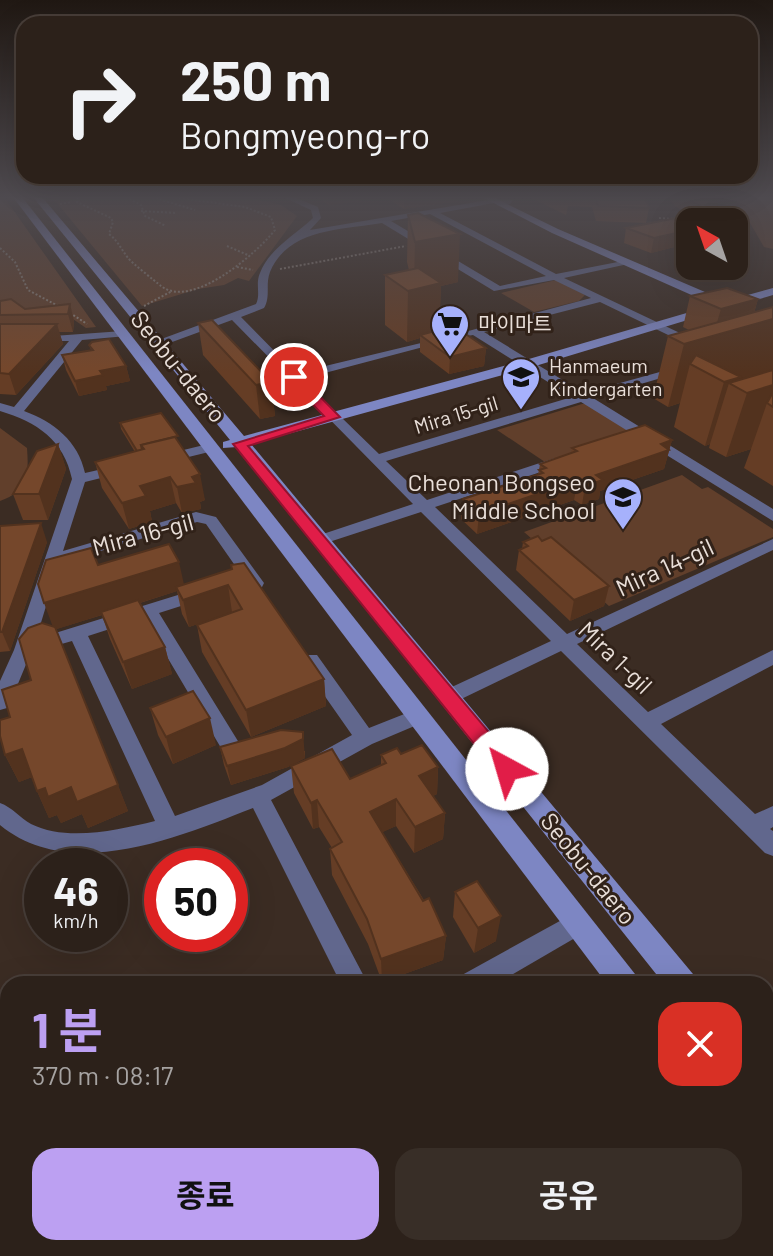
<!DOCTYPE html>
<html lang="ko">
<meta charset="utf-8">
<style>
:root{--surface:#2c211a;--page:#382e27;--text:#f1f3f6;--muted:#a6a3a2;--line:#483e39;--accent:#bca0f2}
body{margin:0;font-family:Barlow,"Noto Sans KR",sans-serif;background:var(--page);color:var(--text);height:100vh;display:flex;flex-direction:column;font-size:30px;white-space:nowrap}
*{box-sizing:border-box;margin:0}
p{font-size:26px;color:var(--muted)}
.icon{flex:none;width:44px;height:44px;fill:none;stroke:currentColor;stroke-width:2;stroke-linecap:round;stroke-linejoin:round}
.map{position:relative;flex:1;overflow:hidden}
.drawer{position:absolute;left:0px;top:976px;width:774px;height:280px;display:flex;flex-direction:column;background:var(--surface);border-radius:24px 24px 0 0;box-shadow:0 8px 32px #0002,0 0 0 2px var(--line)}
.drawer>*{flex:none}
.hud{position:absolute;left:16px;top:16px;width:742px;height:168px;border-radius:24px;box-shadow:0 8px 32px #0002,0 0 0 2px var(--line);background:#2c211a;color:var(--text);overflow:hidden}
.needle{width:52px;rotate:320deg}
.buttons{position:absolute;left:676px;top:208px;display:grid;gap:16px}
.buttons a{display:grid;place-items:center;width:72px;height:72px;border-radius:16px;background:var(--surface);box-shadow:0 8px 32px #0002,0 0 0 2px var(--line);font-size:40px}
.speed{position:absolute;left:24px;top:848px;display:flex;gap:16px;font-size:40px;font-weight:700;text-align:center}
.speed>*{display:grid;place-content:center;width:104px;height:104px;border-radius:50%;background:var(--surface);box-shadow:0 8px 32px #0002,0 0 0 2px var(--line);line-height:1}
.speed small{font-size:20px;font-weight:400}
.speed .limit{border:12px solid #d22;background:#fff;color:#111}
.pin{position:absolute;display:grid;place-items:center;width:68px;height:68px;color:#fff;margin:-34px;border:4px solid #fff;border-radius:50%;box-shadow:0 2px 8px #0007}
.me{position:absolute;width:88px;margin:-44px;rotate:321deg;stroke-linejoin:round;filter:drop-shadow(0 0 6px #0008)}
.turn{display:flex;align-items:center;gap:28px;height:168px;padding:0 32px;font-size:36px}
.turn .icon{width:104px;height:104px;stroke-width:2.5}
.turn b{display:block;font-size:56px;line-height:68px}
.round{display:grid;place-items:center;flex:none;width:84px;height:84px;border-radius:24px;background:var(--page)}
.headline{display:flex;align-items:center;justify-content:space-between;height:136px;padding:0 32px}
h1{font-size:48px;font-weight:700;line-height:60px;color:var(--accent)}
.cta{display:flex;gap:16px;margin-top:auto;padding:16px 32px}
.cta a{flex:1;height:92px;border-radius:24px;background:var(--accent);color:#111;font-size:32px;font-weight:700;line-height:92px;text-align:center}
.cta a+a{background:var(--page);color:var(--text)}
.map>svg:first-child{display:block}
.green{fill:#613f2b}
.lines{fill:none;stroke-linecap:round;stroke-linejoin:round}
.path{stroke:#877b73;stroke-width:2;stroke-dasharray:2 2;stroke-linecap:butt}
.street{fill:#61678d;fill-rule:evenodd}
.secondary{fill:#7d86c3;fill-rule:evenodd}
.wall{fill:#653d25}
.shaded-wall{fill:#52321e}
.building{fill:#75472b;stroke:#52321e;stroke-width:2}
.route{fill:#e11d48;stroke:#92132f;stroke-width:2}
.labels{text-anchor:middle;stroke-width:6;stroke-linejoin:round;paint-order:stroke}
.far-poi-label{font-size:20px;fill:#e9dfd9;stroke:#312219;text-anchor:start}
.far-street-label{font-size:20px;fill:#e9dfd9;stroke:#312219}
.street-label{font-size:24px;fill:#e9dfd9;stroke:#312219}
.poi-label{font-size:24px;fill:#e9dfd9;stroke:#312219;text-anchor:end}
</style>
<div class="map">
<svg width="773" height="1256" viewBox="0 0 773 1256">
<rect width="100%" height="100%" fill="#3b2c23"/>
<!-- green -->
<g class="green">
<path d="M0,197H4L96,327L86,328L70,317L0,313Z"/>
<path d="M52,197H247L281,205L297,216L249,281L238,278L224,285L198,289L142,306Z"/>
<path d="M735,197H773V249L764,247Z"/>
<path d="M556,280L585,295L579,301L534,312L501,293Z"/>
<path d="M582,404H589L630,431V435L545,462L497,430Z"/>
<path d="M0,428L27,448C29,475 28,491 0,501Z"/>
<path d="M682,475L702,489L708,487L773,529V537L609,606L524,532Z"/>
<path d="M0,1196L8,1200V1248H98L106,1256H0Z"/>
</g>
<g class="lines">
<!-- path -->
<g class="path">
<path d="M78,197L77,202L111,218L113,222L109,234C118,241 121,249 128,258C132,263 155,281 161,286C192,310 257,253 275,230L271,217L245,207L172,197"/>
<path d="M126,197L141,205L145,216L166,226"/>
<path d="M152,197L195,210"/>
<path d="M60,204L72,202"/>
<path d="M141,211L177,213"/>
<path d="M659,218L675,219"/>
<path d="M227,246L250,256"/>
<path d="M0,248L15,262L28,290L60,307"/>
<path d="M237,267L253,270"/>
<path d="M280,269L406,246"/>
<path d="M144,306L172,291"/>
<path d="M70,313L87,324"/>
</g>
<!-- street -->
<g class="street">
<path d="M283,197H294L318,207L321,218L310,230L494,199L513,200L510,204L494,203L440,213L556,274L628,260V264L564,278L701,343V347H693L600,302L484,332L584,393L685,365V371L593,398L773,509V521L581,402L386,461L427,500L555,458H565V464L435,507L567,634L773,539V550L577,644L648,712L773,650V665L661,724L755,814L773,806V827L770,829L773,831V856L765,853L561,651L455,702H441L438,697L441,692L551,641L421,512L326,543H314L312,540L314,537L413,504L232,320L164,345H156V341L256,304C261,294 255,284 260,273C269,249 295,235 313,218L311,210ZM430,214L546,276L500,286L391,221ZM382,223L494,291L554,280L591,298L461,333L467,336L473,335L572,397L379,454L302,379L446,341V337L296,373L241,317L264,308C271,296 265,285 270,272C288,228 342,230 382,223Z"/>
<path d="M123,331L127,332V336L82,340L24,411C54,422 78,441 85,473L120,465L127,469L125,472L85,482L63,551L196,512L216,517L264,583L262,587H250L206,524L197,522L74,559L61,557L36,639L194,590H206L209,594L206,598L159,613L241,746L244,752L241,758L234,760L227,758L144,618L88,636L175,816L262,785L352,735L303,665L301,660L303,655H317L369,728L417,709L424,712L427,717L424,722L372,744L271,800L368,984H341L253,808C179,837 70,883 0,825V803C12,807 20,818 31,824C67,842 118,830 155,821L72,641L37,651L32,650L10,703L7,708L0,710V681L14,650L72,479C64,440 37,422 0,411V403L14,407L69,341H0V335L39,337Z"/>
<path d="M208,444L213,445V451L164,463L157,459L159,456Z"/>
<path d="M578,911L587,915L590,923L587,931L496,984H458L462,975Z"/>
<path d="M773,1022V1052L766,1055V1025Z"/>
<path d="M773,1239V1256H672L669,1248H766V1240Z"/>
<path d="M488,1248H520L521,1256H489Z"/>
</g>
<!-- secondary -->
<g class="secondary">
<path d="M13,197H22L635,974L640,984H607Z"/>
<path d="M33,197H42L244,436L522,361L714,305L552,233L482,197H493L558,229L726,301L773,288V295L736,306L773,322V330L724,309L532,367L251,444L693,974L698,984H664L237,447L223,448V442L230,440Z"/>
<path d="M766,1070L773,1073V1110L766,1107Z"/>
<path d="M766,1150L773,1153V1193L766,1190Z"/>
</g>
</g>
<!-- wall -->
<g class="wall">
<path d="M316,197H458V201L404,209L385,197L329,205Z"/>
<path d="M529,197H645L649,208L646,223L596,221L592,207L568,206L566,215Z"/>
<path d="M668,197H719L716,209L704,218L690,222V243L651,253L624,243L626,228L693,217L675,206Z"/>
<path d="M408,215L458,282L441,286L439,330L486,348L484,366L449,374L420,352V338L407,342L385,325V275L409,270L407,262Z"/>
<path d="M734,237L741,253L737,268L707,267L734,266Z"/>
<path d="M690,296L758,299L754,313L773,307V486L744,468L751,449L726,457L709,448L710,444L705,446L674,427L680,403L668,407L653,398L668,336L689,330L683,327Z"/>
<path d="M0,301L25,309L70,304L74,321L73,332H59L63,344L16,395L0,394Z"/>
<path d="M198,323L271,382L275,416L260,419L203,355Z"/>
<path d="M89,345L126,366L130,381L106,386L107,390L79,396L66,370L62,355L91,350Z"/>
<path d="M120,423L179,443L205,500L200,502L201,509L182,513L176,503L150,511L152,522L129,529L102,488L95,462L135,452L121,429Z"/>
<path d="M672,440L664,469L600,491L599,499L582,505L574,500L477,534L461,519L463,499L538,475L540,464L571,454L572,448Z"/>
<path d="M58,444L66,469L48,520H23L13,494Z"/>
<path d="M0,526L47,542L10,651L0,652Z"/>
<path d="M542,541L609,586L604,606L570,621L516,570L519,550L522,549L523,542Z"/>
<path d="M98,565L184,585L232,569L231,565L324,679L326,706L251,737L202,652L197,625L232,612L189,627L182,614L177,591L140,603L165,647L172,674L132,689L110,639L102,615L56,629L128,811L88,828L82,814L61,823L57,815L49,818L37,791L32,777L19,782L5,755L10,717L31,680L53,626Z"/>
<path d="M150,708L216,745L173,764L158,735Z"/>
<path d="M220,747L305,751V758L288,767L231,785L224,765Z"/>
<path d="M401,754L438,767L437,794L433,796L445,813L443,839L414,853L396,826L382,832L446,936L443,960L382,982L368,944L332,875L330,849L332,848L319,827L313,829L294,793L291,766L350,779L381,765V755Z"/>
<path d="M455,892L496,941L474,953L453,917Z"/>
</g>
<!-- shaded-wall -->
<g class="shaded-wall">
<path d="M328,197H385L329,205Z"/>
<path d="M404,197H458V201L404,209Z"/>
<path d="M717,197H719L716,209L700,222L703,208Z"/>
<path d="M690,230V243L651,253L654,238Z"/>
<path d="M460,234L458,282L441,286L439,334L420,335V338L407,342L408,291L414,289L415,242Z"/>
<path d="M758,299L750,326L773,319V374L729,383L710,444L705,446L724,382L690,364L680,403L668,407L684,344L713,336L721,309Z"/>
<path d="M70,304L74,321L73,332L68,314Z"/>
<path d="M57,324L63,344L16,395L9,374Z"/>
<path d="M486,348L484,366L449,374L450,357Z"/>
<path d="M126,366L130,381L106,386L107,390L79,396L75,381L100,371Z"/>
<path d="M271,382L275,416L260,419L256,385Z"/>
<path d="M773,385V407L767,403L751,449L726,457L747,393Z"/>
<path d="M672,440L664,469L600,491L599,499L582,505L585,486L596,475L661,444Z"/>
<path d="M58,444L66,469L48,520L39,494Z"/>
<path d="M200,474L205,500L200,502L201,509L182,513L177,487L192,477Z"/>
<path d="M170,477L176,503L150,511L152,522L129,529L122,503L140,486Z"/>
<path d="M578,480L574,500L477,534L479,514Z"/>
<path d="M41,523L47,542L10,651L2,632Z"/>
<path d="M179,562L185,589L176,587L177,591L54,630L44,603Z"/>
<path d="M228,585L232,612L189,627L183,600Z"/>
<path d="M609,586L604,606L570,621L574,600Z"/>
<path d="M165,647L172,674L132,689L123,662Z"/>
<path d="M324,679L326,706L251,737L246,710Z"/>
<path d="M210,718L216,745L173,764L166,737Z"/>
<path d="M303,732L305,758L288,767L231,785L227,766Z"/>
<path d="M22,749L35,776L19,782L5,755Z"/>
<path d="M438,767L437,794L418,803L419,776Z"/>
<path d="M118,785L128,811L88,828L82,814L61,823L57,815L49,818L37,791L45,788Z"/>
<path d="M396,799V826L370,838V812Z"/>
<path d="M317,800L319,827L313,829L311,803Z"/>
<path d="M445,813L443,839L414,853L415,827Z"/>
<path d="M501,916L496,941L474,953L478,928Z"/>
<path d="M446,936L443,960L382,982L381,959Z"/>
</g>
<!-- building -->
<g class="building">
<path d="M595,197H645L649,208L598,206Z"/>
<path d="M685,197H717L703,208Z"/>
<path d="M418,213L460,234L415,242L408,215Z"/>
<path d="M681,217L726,220L727,222H690V230L654,238L626,228Z"/>
<path d="M734,237L741,253H734Z"/>
<path d="M418,268L441,283L408,291L385,275Z"/>
<path d="M727,288L758,299L721,309L690,296Z"/>
<path d="M11,299L25,309L70,304L68,314L0,315V301Z"/>
<path d="M773,307V319L684,344L668,336Z"/>
<path d="M212,320L271,382L256,385L198,323Z"/>
<path d="M0,324H57L9,374L0,373Z"/>
<path d="M454,326L486,348L450,357L420,335Z"/>
<path d="M109,339L126,366L100,371L103,375L75,381L62,355L93,350L89,345L92,342Z"/>
<path d="M696,355L741,377L724,382L690,364Z"/>
<path d="M773,370V385L747,393L729,383Z"/>
<path d="M772,394H773V407L767,403Z"/>
<path d="M161,413L178,436L141,445L142,450L137,451L120,423Z"/>
<path d="M645,425L672,440L661,444L669,450L596,475L603,480L585,486L578,480L479,514L463,499L543,473L539,470L546,468L540,464L577,451L572,448Z"/>
<path d="M175,437L200,474L192,477L196,483L177,487L170,477L140,486L146,496L122,503L95,462L144,449L141,445Z"/>
<path d="M58,444L39,494H13L37,451Z"/>
<path d="M41,523L2,632H0V526Z"/>
<path d="M538,536L542,541L551,537L609,586L574,600L519,550L528,546L523,542Z"/>
<path d="M169,544L179,562L44,603L38,584L46,560L91,548L98,565Z"/>
<path d="M244,563L324,679L246,710L197,625L242,609L228,585L183,600L176,587L232,569L231,565Z"/>
<path d="M138,600L165,647L123,662L101,612Z"/>
<path d="M42,623L55,627L118,785L77,802L71,787L48,797L45,788L37,791L22,749L5,755L0,736V720L10,717L2,690L31,680L19,639L28,628Z"/>
<path d="M193,691L210,718L166,737L150,708Z"/>
<path d="M281,730L303,732V739L285,748L227,766L220,747Z"/>
<path d="M422,745L438,767L419,776L445,813L415,827L396,799L370,812L423,901L429,898L446,936L381,959L367,919L330,849L342,842L317,800L311,803L291,766L332,749L350,779L386,763L381,755L397,748L401,754Z"/>
<path d="M477,881L501,916L478,928L455,892Z"/>
<path d="M593,978L598,984H585Z"/>
<path d="M374,1248H489L490,1256H372Z"/>
</g>
<!-- sky -->
<linearGradient id="sky" x2="0" y2="1"><stop stop-color="#201813"/><stop offset="0.53" stop-color="#4f4b50"/><stop offset="1" stop-color="#4f4b50" stop-opacity="0"/></linearGradient>
<rect width="773" height="373" fill="url(#sky)"/>
<!-- route -->
<path class="route" d="M289,374H298L340,417L248,446L514,762L517,769L514,775L507,777L499,775L233,444L324,416L289,380Z"/>
<!-- icons -->
<defs>
<symbol id="supermarket-pin" viewBox="-11 -11 22 30"><path d="M0 17L-7.5 6A9.5 9.5 0 1 1 7.5 6Z" fill="#a6b1fc" stroke="#312219"/><path d="M-6-5.5h2.5l.6 2H6L4.5 2H-2.5L-4.4-4H-6ZM-1.5 3.2a1.3 1.3 0 1 0 .1 0ZM3 3.2a1.3 1.3 0 1 0 .1 0Z" fill="#111"/></symbol>
<symbol id="school-pin" viewBox="-11 -11 22 30"><path d="M0 17L-7.5 6A9.5 9.5 0 1 1 7.5 6Z" fill="#a6b1fc" stroke="#312219"/><path d="M0-5L7-2L0 1L-7-2ZM-4 1L0 2.5L4 1V4Q0 6-4 4Z" fill="#111"/></symbol>
</defs>
<g fill-rule="evenodd">
<use href="#supermarket-pin" x="428" y="302" width="44" height="60"/>
<use href="#school-pin" x="499" y="355" width="44" height="60"/>
<use href="#school-pin" x="601" y="475" width="44" height="60"/>
</g>
<g class="labels">
<!-- far-poi labels -->
<g class="far-poi-label">
<text x="478" y="331">마이마트</text>
<text x="549" y="373">Hanmaeum<tspan x="549" dy="23">Kindergarten</tspan></text>
</g>
<!-- far-street labels -->
<g class="far-street-label">
<text transform="translate(456 415) rotate(-17)" y="7">Mira 15-gil</text>
</g>
<!-- street labels -->
<g class="street-label">
<text transform="translate(178 367) rotate(51)" y="8">Seobu-daero</text>
<text transform="translate(143 535) rotate(-15)" y="8">Mira 16-gil</text>
<text transform="translate(665 568) rotate(-25)" y="8">Mira 14-gil</text>
<text transform="translate(615 658) rotate(44)" y="8">Mira 1-gil</text>
<text transform="translate(588 869) rotate(51)" y="8">Seobu-daero</text>
</g>
<!-- poi labels -->
<g class="poi-label">
<text x="595" y="491">Cheonan Bongseo<tspan x="595" dy="28">Middle School</tspan></text>
</g>
</g>
</svg>
<div class="buttons">
<a><svg class="needle" viewBox="-14 -14 28 28"><path d="M0-13l5 13h-10z" fill="#e53935"/><path d="M0 13l5-13h-10z" fill="#a6a3a2"/></svg></a>
</div>
<div class="speed"><div>46<small>km/h</small></div><div class="limit">50</div></div>
<div class="pin" style="left:294px;top:377px;background:#d93025"><svg class="icon" aria-label="arrive" viewBox="0 0 24 24"><path d="M6 21V4h12l-3 4 3 4H6"/></svg></div>
<svg class="me" style="left:507px;top:769px" viewBox="-20 -20 40 40"><circle r="19" fill="#fff"/><path d="M0-13L10 11 0 6-10 11z" fill="#e11d48"/></svg>
<div class="hud">
<div class="turn"><svg class="icon" aria-label="right" viewBox="0 0 24 24"><path d="M7 20v-9h11M14 6l5 5-5 5"/></svg><div><b>250 m</b>Bongmyeong-ro</div></div>
</div>
<section class="drawer">
<div class="headline"><div><h1>1 분</h1><p>370 m · 08:17</p></div><a class="round" style="background:#d93025;color:#fff"><svg class="icon" aria-label="close" viewBox="0 0 24 24"><path d="M6 6l12 12M18 6L6 18"/></svg></a></div>
<div class="cta"><a>종료</a><a>공유</a></div>
</section>
</div>
